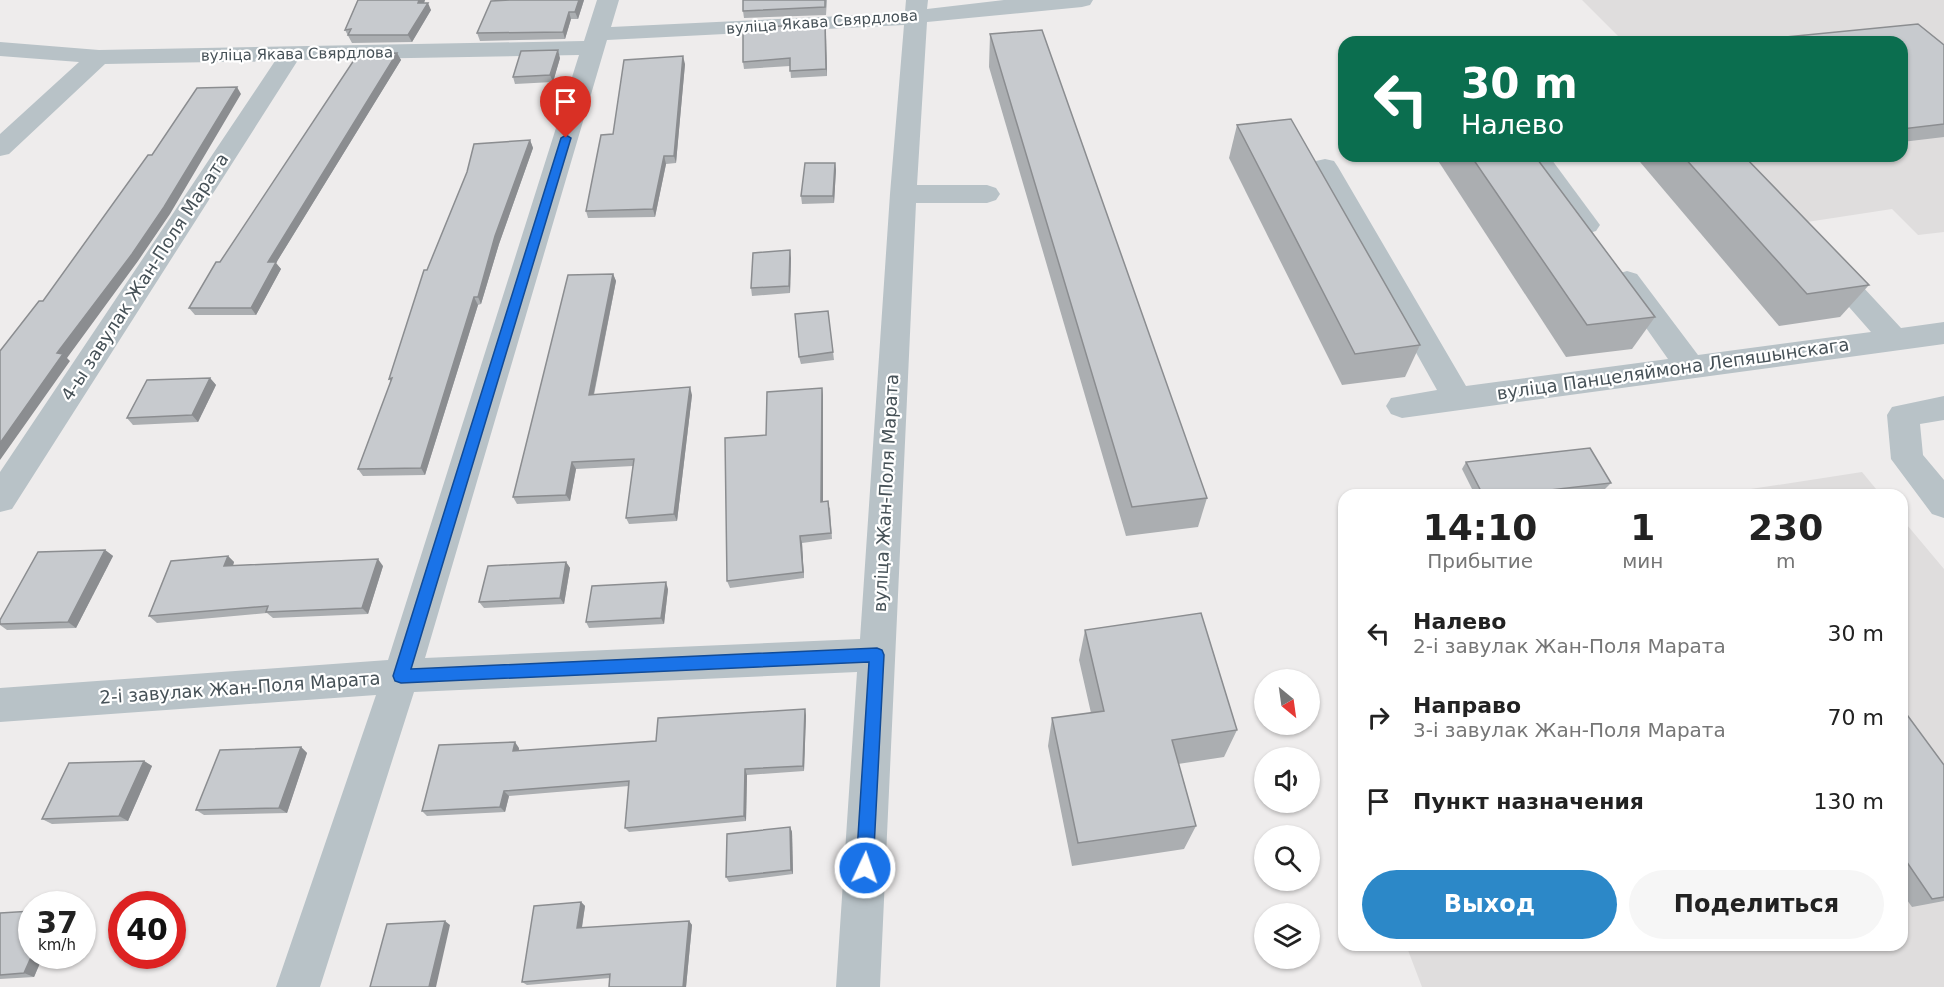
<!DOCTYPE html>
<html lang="ru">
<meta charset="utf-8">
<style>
:root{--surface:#fff;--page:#f6f6f6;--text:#222;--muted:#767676;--accent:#2c88c8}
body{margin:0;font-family:"DejaVu Sans",sans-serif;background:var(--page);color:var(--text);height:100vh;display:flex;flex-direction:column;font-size:22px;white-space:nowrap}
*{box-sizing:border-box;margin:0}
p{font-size:20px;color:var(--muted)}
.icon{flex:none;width:33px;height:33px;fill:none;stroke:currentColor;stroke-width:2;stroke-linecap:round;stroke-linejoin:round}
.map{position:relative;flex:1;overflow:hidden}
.sheet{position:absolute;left:1338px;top:489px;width:570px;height:462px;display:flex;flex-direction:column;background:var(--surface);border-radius:18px;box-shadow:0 2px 4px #0004}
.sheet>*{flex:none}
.hud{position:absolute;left:1338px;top:36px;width:570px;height:126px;border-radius:18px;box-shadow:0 2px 4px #0004;background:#0b6e4f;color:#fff;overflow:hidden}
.needle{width:39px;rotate:151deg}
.controls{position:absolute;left:1254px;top:669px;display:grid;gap:12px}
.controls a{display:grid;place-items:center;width:66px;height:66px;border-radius:50%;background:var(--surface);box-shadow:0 2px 4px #0004;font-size:30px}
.speed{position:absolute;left:18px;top:891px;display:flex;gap:12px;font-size:30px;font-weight:700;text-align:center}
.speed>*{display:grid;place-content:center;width:78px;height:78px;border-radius:50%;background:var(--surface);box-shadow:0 2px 4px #0004;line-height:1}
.speed small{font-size:15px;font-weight:400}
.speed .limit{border:9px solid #d22;background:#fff;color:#111}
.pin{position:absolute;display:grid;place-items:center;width:51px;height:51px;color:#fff;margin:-62px -26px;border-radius:50% 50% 50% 0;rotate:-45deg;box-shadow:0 0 6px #0007}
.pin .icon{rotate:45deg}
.me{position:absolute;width:66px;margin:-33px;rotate:3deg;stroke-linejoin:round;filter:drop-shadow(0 0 4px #0008)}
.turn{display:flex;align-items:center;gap:21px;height:126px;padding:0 24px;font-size:27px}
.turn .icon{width:78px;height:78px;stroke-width:2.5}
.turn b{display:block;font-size:42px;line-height:51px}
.eta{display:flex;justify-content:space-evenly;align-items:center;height:102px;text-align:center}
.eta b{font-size:36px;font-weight:700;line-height:42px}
.button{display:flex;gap:12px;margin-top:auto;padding:12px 24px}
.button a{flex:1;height:69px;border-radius:36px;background:var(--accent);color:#fff;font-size:24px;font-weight:700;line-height:69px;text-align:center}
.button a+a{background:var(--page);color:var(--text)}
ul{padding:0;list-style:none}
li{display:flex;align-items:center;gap:18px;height:84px;padding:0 24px}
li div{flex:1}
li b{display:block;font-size:22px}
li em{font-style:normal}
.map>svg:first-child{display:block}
.education{fill:#dfdddd}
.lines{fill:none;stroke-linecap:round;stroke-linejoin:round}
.minor{fill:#b8c2c7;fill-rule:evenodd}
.wall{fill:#abaeb1}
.shaded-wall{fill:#8b8d90}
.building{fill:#c7cace;stroke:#8b8d90;stroke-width:1.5}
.route{fill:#1a73e8;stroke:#114b97;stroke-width:1.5}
.labels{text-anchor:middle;stroke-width:4.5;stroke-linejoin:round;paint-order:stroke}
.far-street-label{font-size:15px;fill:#465157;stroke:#fff}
.street-label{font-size:18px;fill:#465157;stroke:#fff}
</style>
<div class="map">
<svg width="1944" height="987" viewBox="0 0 1944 987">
<rect width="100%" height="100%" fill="#eeecec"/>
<!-- education -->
<g class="education">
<path d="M1582,0H1944V232L1918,235L1892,209L1807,222L1740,156H1902V42H1624Z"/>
<path d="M1862,472L1881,495H1712Z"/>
<path d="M1902,519L1944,569V987H1422L1406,945H1902Z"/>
</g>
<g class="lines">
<!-- minor -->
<g class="minor">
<path d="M597,0H619L611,27L885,14L905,12L906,0H928L927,9L1004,0H1093L1090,5L1082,7L927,22L917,185H987L996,188L1000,194L996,200L987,203H916L880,987H836L857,672L414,692L320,987H276L376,695L0,722V688L388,660L579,55L298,60L12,509L0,512V472L275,61L105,64L9,154L0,156V134L79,62L0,56V42L99,50L584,41ZM904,25L890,194L860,639L425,658L607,40Z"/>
<path d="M1523,156H1549L1600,225L1596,231L1586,234L1576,231Z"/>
<path d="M1325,159L1334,161L1338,167L1466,386L1668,359L1613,281L1617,274L1627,271L1637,274L1698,355L1871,332L1813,266L1817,259L1827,256L1837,259L1901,328L1944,322V344L1402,418L1391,414L1386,406L1391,398L1437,390L1312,167L1316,161Z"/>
<path d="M1944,396V420L1920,424L1923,455L1944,480V518L1932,514L1891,459L1887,415L1892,407Z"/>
</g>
</g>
<!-- wall -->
<g class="wall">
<path d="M358,0H425L424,3L431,10L412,42L352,43L345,30Z"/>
<path d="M510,0H584L578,19H571L565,39L480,41L477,33Z"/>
<path d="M743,0H827L826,15L744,18L743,11Z"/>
<path d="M825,24L827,76L791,78L790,66L744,69L743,62Z"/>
<path d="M1918,24L1944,45V137L1902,142V42H1744L1745,41Z"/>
<path d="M990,34L1207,498L1198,527L1126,536L989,67Z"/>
<path d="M397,53L401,60L276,263L281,269L256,315H195L189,308L220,262Z"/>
<path d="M560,58L553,82L515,84L513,77Z"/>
<path d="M685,64L676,163L666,164L655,217L588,218L586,211L613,134Z"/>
<path d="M1237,125L1420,345L1405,377L1342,385L1229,158Z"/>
<path d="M530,140L533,148L499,244L481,304L478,305L425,475L363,476L358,469L391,382L389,379Z"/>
<path d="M1435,156H1535L1655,317L1632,349L1566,357Z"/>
<path d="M1635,156H1744L1869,285L1840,317L1779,326Z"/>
<path d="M835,163L836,170L834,203L802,204L801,196Z"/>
<path d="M791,258L790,293L752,296L751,288Z"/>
<path d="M613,274L616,281L594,395H692L677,521L629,524L626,518L633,466L576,469L570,501L517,504L513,497Z"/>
<path d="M828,311L834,360L801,364L799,357Z"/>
<path d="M210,378L216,385L198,422L133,425L127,418Z"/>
<path d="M822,388L823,396V502L830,508L832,539L802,543L804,578L730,588L727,581L766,435Z"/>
<path d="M1466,462L1611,483L1605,489L1559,495H1475L1462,469Z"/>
<path d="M105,550L113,556L76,628L7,630L0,625V620Z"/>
<path d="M228,556L234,562L233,565L383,566L368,614L273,618L267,613L157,623L149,616Z"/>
<path d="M566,562L570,568L564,604L484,608L479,602Z"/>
<path d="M668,589L664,624L589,628L586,622Z"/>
<path d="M1085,630L1237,730L1224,757L1178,764L1196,826L1184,849L1072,866L1048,746L1052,718L1091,713L1079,660Z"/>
<path d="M1902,708L1944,765V901L1912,907L1902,893Z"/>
<path d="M806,715L804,771L747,775L746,821L629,832L625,828L629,786L509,796L505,812L427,816L422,811L519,748V751L656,741Z"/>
<path d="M301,747L307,753L287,813L204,815L196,810Z"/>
<path d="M144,761L152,766L128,821L52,824L42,819Z"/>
<path d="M790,827L792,832L793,874L729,882L726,877Z"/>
<path d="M581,902L585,906L582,928L689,921L692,925L686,987H609L610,978L527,985L522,982Z"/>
<path d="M0,913L32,956H43L34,977L0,979Z"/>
</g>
<!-- shaded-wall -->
<g class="shaded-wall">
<path d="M419,0H425L421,11L418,3Z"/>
<path d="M579,0H584L578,19L575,12Z"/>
<path d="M428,3L431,10L412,42L408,35Z"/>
<path d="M569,12L571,19L565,39L563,32Z"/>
<path d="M825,24L826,31L827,76L826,69Z"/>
<path d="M558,50L560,58L553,82L550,75Z"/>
<path d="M397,53L401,60L276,263L281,269L256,315L251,308L268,262Z"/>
<path d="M683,56L685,64L676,163L674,156Z"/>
<path d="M237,87L241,94L170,214L138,261L67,358L70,361L0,460V443L57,353Z"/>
<path d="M530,140L533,148L499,244L481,304L478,297L495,236Z"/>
<path d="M664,156L666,164L655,217L653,209Z"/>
<path d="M835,163L836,170L834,203L833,196Z"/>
<path d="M790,250L791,258L790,293L789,286Z"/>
<path d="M613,274L616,281L592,402L589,395Z"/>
<path d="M474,297L478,305L425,475L421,468Z"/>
<path d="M210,378L216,385L198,422L192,415Z"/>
<path d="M690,387L692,395L677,521L674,514Z"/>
<path d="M822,388L823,396V509L821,502Z"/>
<path d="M572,462L576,469L570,501L566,495Z"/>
<path d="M800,536L802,543L804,578L803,572Z"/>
<path d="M105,550L113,556L76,628L68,622Z"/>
<path d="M228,556L234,562L231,572L224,566Z"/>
<path d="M378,559L383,566L368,614L362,608Z"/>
<path d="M566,562L570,568L564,604L560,598Z"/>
<path d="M666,582L668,589L664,624L661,618Z"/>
<path d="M805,709L806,715L804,771L803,766Z"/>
<path d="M515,742L519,748L518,757L513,751Z"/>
<path d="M301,747L307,753L287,813L279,808Z"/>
<path d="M144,761L152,766L128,821L119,816Z"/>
<path d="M745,769L747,775L746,821L744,816Z"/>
<path d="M504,791L509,796L505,812L500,807Z"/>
<path d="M790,827L792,832L793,874L791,870Z"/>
<path d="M581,902L585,906L581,932L577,928Z"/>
<path d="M445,921L450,925L436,987H429Z"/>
<path d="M689,921L692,925L686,987H683Z"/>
<path d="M32,956H43L34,977L24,973Z"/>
</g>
<!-- building -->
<g class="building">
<path d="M358,0H419L418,3H428L408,35H348L351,29L345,30Z"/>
<path d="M510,0H579L575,12H569L563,32L477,33L491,1Z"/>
<path d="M743,0H825V7L743,11Z"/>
<path d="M825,24L826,69L790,71V58L743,62V28Z"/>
<path d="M1918,24L1944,45V124L1902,129V42H1746L1745,41Z"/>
<path d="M1042,30L1207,498L1132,507L990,34Z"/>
<path d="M558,50L550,75L513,77L521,51Z"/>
<path d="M397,53L268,262H276L251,308H189L216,262H220L358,54Z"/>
<path d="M683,56L674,156H664L653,209L586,211L601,135L613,134L624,60Z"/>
<path d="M237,87L164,207L132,254L57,353L63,354L0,443V351L39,301H43L148,155H152L197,88Z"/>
<path d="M1291,119L1420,345L1355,354L1237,125Z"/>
<path d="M530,140L495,236L478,297H474L421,468L358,469L392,378L389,379L424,270H427L467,172L474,144Z"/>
<path d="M1471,156H1535L1655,317L1587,325Z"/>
<path d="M1683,156H1744L1869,285L1807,294Z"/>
<path d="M805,163H835L833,196H801Z"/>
<path d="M790,250L789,286L751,288L753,253Z"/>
<path d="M613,274L589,395L690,387L674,514L626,518L634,459L572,462L566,495L513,497L568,275Z"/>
<path d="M828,311L833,352L799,357L795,314Z"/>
<path d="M210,378L192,415L127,418L147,380Z"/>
<path d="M822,388L821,502L828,501L831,533L800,536L803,572L727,581L725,438L766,435L767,392Z"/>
<path d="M1590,448L1611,483L1507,495H1483L1466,462Z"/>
<path d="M105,550L68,622L0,624V620L38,552Z"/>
<path d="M228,556L224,566L378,559L362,608L266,612L268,606L149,616L171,561Z"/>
<path d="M566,562L560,598L479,602L488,566Z"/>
<path d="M666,582L661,618L586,622L592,586Z"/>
<path d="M1201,613L1237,730L1172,740L1196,826L1078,843L1052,718L1104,711L1085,630Z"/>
<path d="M1902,708L1944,765V897L1932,899L1902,855Z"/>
<path d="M805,709L803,766L745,769L744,816L625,828L629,781L504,791L500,807L422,811L439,745L515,742L513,751L656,741L658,718Z"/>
<path d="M301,747L279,808L196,810L220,750Z"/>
<path d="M144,761L119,816L42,819L69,763Z"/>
<path d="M790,827L791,870L726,877L727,834Z"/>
<path d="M581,902L577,928L689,921L683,987H609L610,974L522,982L534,906Z"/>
<path d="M32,911V955L24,973L0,975V913Z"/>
<path d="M445,921L429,987H370L387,924Z"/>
</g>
<!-- route -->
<path class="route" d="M566,135L571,138L411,669L877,648L882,650L884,655L873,868L871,874L865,877L859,874L856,868L869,662L401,683L395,681L393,676L561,138Z"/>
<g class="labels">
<!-- far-street labels -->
<g class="far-street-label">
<text transform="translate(822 22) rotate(-4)" y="5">вуліца Якава Свярдлова</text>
<text transform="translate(297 54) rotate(-1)" y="5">вуліца Якава Свярдлова</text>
</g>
<!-- street labels -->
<g class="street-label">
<text transform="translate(145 277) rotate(-57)" y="6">4-ы завулак Жан-Поля Марата</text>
<text transform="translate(1673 369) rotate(-8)" y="6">вуліца Панцеляймона Лепяшынскага</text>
<text transform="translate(886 493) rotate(-87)" y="6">вуліца Жан-Поля Марата</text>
<text transform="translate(240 688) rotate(-4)" y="6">2-і завулак Жан-Поля Марата</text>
</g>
</g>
</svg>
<div class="controls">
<a><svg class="needle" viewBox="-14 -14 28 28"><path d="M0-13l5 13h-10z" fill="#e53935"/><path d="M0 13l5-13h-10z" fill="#767676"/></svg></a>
<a><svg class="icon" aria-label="sound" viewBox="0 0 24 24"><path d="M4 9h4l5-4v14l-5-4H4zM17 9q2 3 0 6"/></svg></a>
<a><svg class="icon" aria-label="search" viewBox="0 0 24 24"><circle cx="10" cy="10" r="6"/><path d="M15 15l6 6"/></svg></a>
<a><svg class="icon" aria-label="layers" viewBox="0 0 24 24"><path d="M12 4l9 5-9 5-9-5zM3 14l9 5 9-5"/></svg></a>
</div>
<div class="speed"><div>37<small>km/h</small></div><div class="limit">40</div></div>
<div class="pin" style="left:566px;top:138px;background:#d93025"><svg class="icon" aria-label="arrive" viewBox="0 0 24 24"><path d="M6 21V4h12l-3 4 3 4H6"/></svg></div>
<svg class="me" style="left:865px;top:868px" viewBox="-20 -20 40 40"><circle r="17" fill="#1a73e8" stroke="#fff" stroke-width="3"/><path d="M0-11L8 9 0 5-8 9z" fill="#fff"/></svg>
<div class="hud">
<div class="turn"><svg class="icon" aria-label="left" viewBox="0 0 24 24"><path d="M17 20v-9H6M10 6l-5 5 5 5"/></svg><div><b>30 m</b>Налево</div></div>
</div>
<section class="sheet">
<div class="eta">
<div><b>14:10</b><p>Прибытие</p></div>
<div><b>1</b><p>мин</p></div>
<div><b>230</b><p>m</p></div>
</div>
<ul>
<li><svg class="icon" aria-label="left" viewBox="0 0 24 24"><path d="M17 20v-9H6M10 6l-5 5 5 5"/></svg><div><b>Налево</b><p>2-і завулак Жан-Поля Марата</p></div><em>30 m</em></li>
<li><svg class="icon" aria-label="right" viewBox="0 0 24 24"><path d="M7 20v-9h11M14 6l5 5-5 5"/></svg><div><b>Направо</b><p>3-і завулак Жан-Поля Марата</p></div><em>70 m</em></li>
<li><svg class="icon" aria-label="arrive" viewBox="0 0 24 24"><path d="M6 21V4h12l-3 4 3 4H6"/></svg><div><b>Пункт назначения</b></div><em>130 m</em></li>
</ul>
<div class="button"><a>Выход</a><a>Поделиться</a></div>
</section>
</div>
